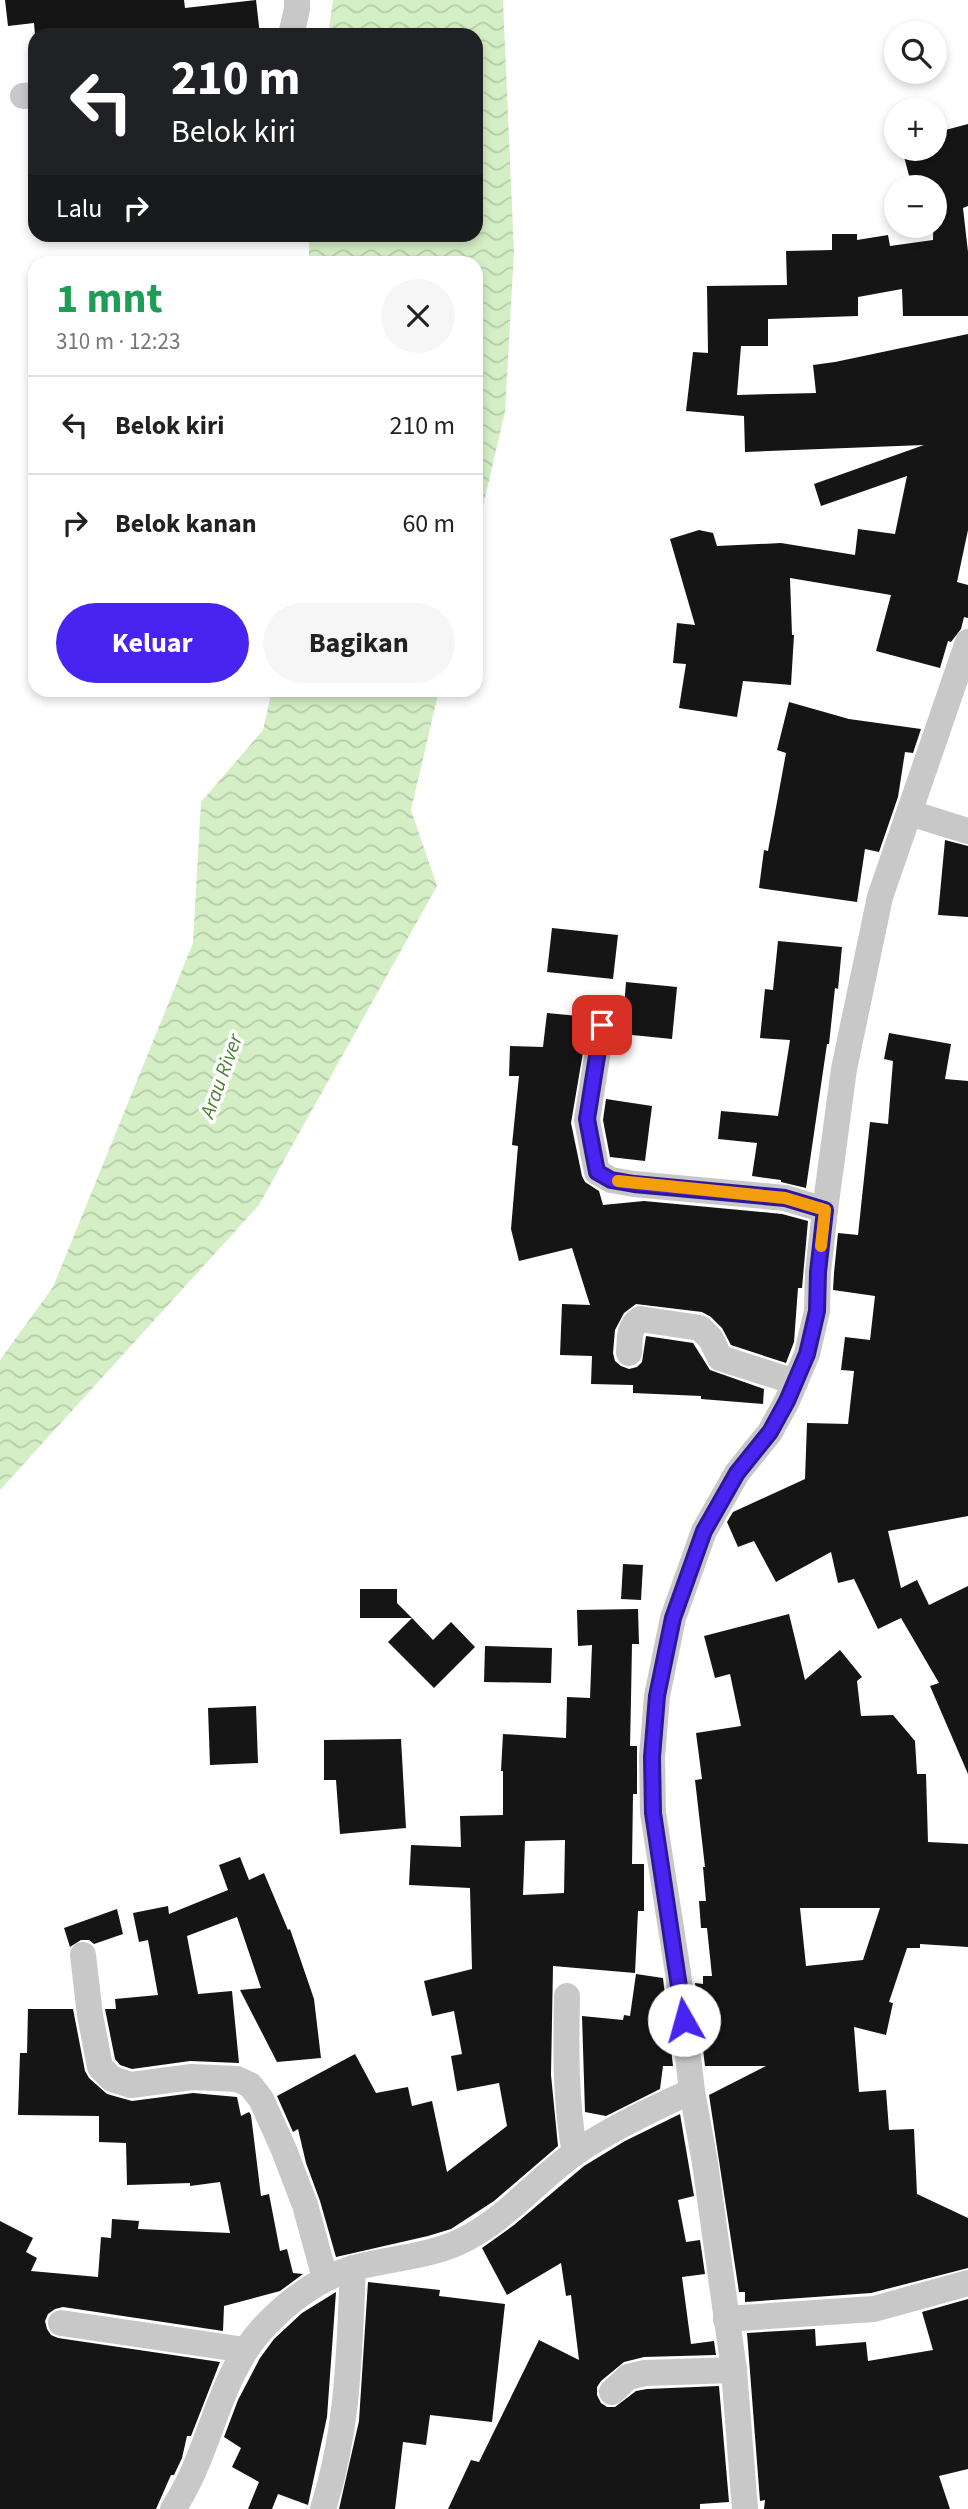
<!DOCTYPE html>
<html lang="id">
<meta charset="utf-8">
<style>
:root{--surface:#fff;--page:#f6f6f6;--text:#222;--muted:#767676;--line:#e0e0e0;--accent:#4824f1}
body{margin:0;font-family:"Source Sans 3",sans-serif;background:var(--page);color:var(--text);height:100vh;display:flex;flex-direction:column;font-size:26px;white-space:nowrap}
*{box-sizing:border-box;margin:0}
p{font-size:23px;color:var(--muted)}
.icon{flex:none;width:38px;height:38px;fill:none;stroke:currentColor;stroke-width:2;stroke-linecap:round;stroke-linejoin:round}
.map{position:relative;flex:1;overflow:hidden}
.drawer{position:absolute;left:28px;top:256px;width:455px;height:441px;display:flex;flex-direction:column;background:var(--surface);border-radius:21px;box-shadow:0 4px 10px #0003}
.drawer>*{flex:none}
.banner{position:absolute;left:28px;top:28px;width:455px;height:214px;border-radius:21px;box-shadow:0 4px 10px #0003;background:#202124;color:#fff;overflow:hidden}
.buttons{position:absolute;left:884px;top:21px;display:grid;gap:14px}
.buttons a{display:grid;place-items:center;width:63px;height:63px;border-radius:50%;background:var(--surface);box-shadow:0 4px 10px #0003;font-size:35px}
.pin{position:absolute;display:grid;place-items:center;width:60px;height:60px;color:#fff;margin:-30px;border-radius:14px;box-shadow:0 4px 10px #0006}
.me{position:absolute;width:77px;margin:-38px;rotate:353deg;stroke-linejoin:round;filter:drop-shadow(0 0 5px #0008)}
.turn{display:flex;align-items:center;gap:24px;height:147px;padding:0 28px;font-size:32px}
.turn .icon{width:91px;height:91px;stroke-width:2.5}
.turn b{display:block;font-size:49px;line-height:60px}
.then{display:flex;align-items:center;height:66px;padding:0 28px;background:#0003;gap:14px;font-size:26px}
.round{display:grid;place-items:center;flex:none;width:74px;height:74px;border-radius:37px;background:var(--page)}
.summary{display:flex;align-items:center;justify-content:space-between;height:119px;padding:0 28px}
h1{font-size:42px;font-weight:700;line-height:52px;color:#1e9e55}
.action{display:flex;gap:14px;margin-top:auto;padding:14px 28px}
.action a{flex:1;height:80px;border-radius:42px;background:var(--accent);color:#fff;font-size:28px;font-weight:700;line-height:80px;text-align:center}
.action a+a{background:var(--page);color:var(--text)}
ul{padding:0;list-style:none}
li{display:flex;align-items:center;gap:21px;height:98px;padding:0 28px;border-top:2px solid var(--line)}
li div{flex:1}
li b{display:block;font-size:26px}
li em{font-style:normal}
.map>svg:first-child{display:block}
.water{fill:url(#water-waves)}
.building{fill:#151515;fill-rule:evenodd}
.lines{fill:none;stroke-linecap:round;stroke-linejoin:round}
.street{stroke:#c8c8c8;stroke-width:26}
.route-casing{stroke:#2f179d;stroke-width:18}
.route{stroke:#4824f1;stroke-width:12}
.slow{stroke:#f59e0b;stroke-width:12}
.labels{text-anchor:middle;stroke-width:7;stroke-linejoin:round;paint-order:stroke}
.water-label{font-size:21px;font-style:italic;fill:#4e8131;stroke:#fff}
</style>
<div class="map">
<svg width="968" height="2509" viewBox="0 0 968 2509">
<defs>
<pattern id="water-waves" width="16" height="10" patternUnits="userSpaceOnUse" patternTransform="scale(1.75)"><rect width="16" height="10" fill="#d4eec5"/><path d="M0 5q4-4 8 0t8 0" fill="none" stroke="#b6ccaa"/></pattern>
</defs>
<rect width="100%" height="100%" fill="#fff"/>
<!-- water -->
<g class="water">
<path d="M333,0H503L514,252L505,412L476,536V262H309V235L476,234V35H328Z"/>
<path d="M272,690H439L411,810L437,886L259,1205L0,1490V1360L53,1287L193,943L201,802L263,730Z"/>
</g>
<!-- building -->
<g class="building">
<path d="M5,0H184L185,8L256,0L260,35H35L34,23L8,26Z"/>
<path d="M968,124V206L963,208L968,252V316H903L902,289L858,297V316L768,319V346H741L737,395L816,393L813,365L835,362L968,334V530L957,582L968,585V618L964,617L961,629L951,642L948,641L940,668L876,651L891,595L790,578L792,635H794L791,685L743,681L737,717L679,708L686,664L673,663L677,623L695,625L670,539L699,530L713,533L717,546L781,543L855,555L858,529L895,534L907,476L821,506L814,484L924,445L745,452L744,416L686,411L693,352L708,353L707,286L787,285L786,251L832,250V234H857V240L888,235L890,246L933,240L934,187H912L902,149H934V133Z"/>
<path d="M789,702L849,719L921,729L913,753L905,752L898,797L879,852L865,849L857,902L759,888L764,850L768,851L786,753L777,750Z"/>
<path d="M945,840L968,846V917L938,915Z"/>
<path d="M552,928L618,935L613,979L547,972Z"/>
<path d="M778,941L842,947L838,989L835,988L829,1044H827L806,1188L781,1182V1180L752,1176L757,1143L718,1139L721,1111L778,1116L790,1040L760,1038L765,989L773,990Z"/>
<path d="M626,982L677,987L672,1039L622,1034Z"/>
<path d="M547,1013L589,1017L571,1123L582,1176L585,1182L599,1191L603,1205L644,1201L782,1214L808,1221L802,1288H798L794,1342L786,1363L731,1345L722,1328L711,1317L702,1312L636,1304L624,1313L615,1330L613,1353L615,1361L621,1366L629,1369L637,1367L642,1362L646,1336L693,1343L710,1370L764,1389L763,1404L701,1399V1396L633,1393V1385L591,1384L592,1356L560,1355L562,1304L590,1305L572,1248L519,1261L511,1229L518,1146L512,1145L519,1076H509L510,1046L543,1047Z"/>
<path d="M889,1033L951,1044L945,1079L968,1081V1516L888,1531L901,1588L917,1580L929,1605L968,1586V1774L930,1686L939,1683L901,1618L878,1629L854,1579L838,1583L831,1552L776,1582L754,1541L738,1547L727,1522L733,1512L805,1479L807,1423L848,1424L854,1371L841,1370L845,1337L870,1340L875,1296L833,1290L834,1273L838,1233L858,1235L870,1122L888,1124L893,1061L884,1059Z"/>
<path d="M606,1099L652,1106L645,1161L610,1157L603,1120Z"/>
<path d="M623,1564L643,1565L641,1600L621,1599Z"/>
<path d="M360,1589H397V1603L412,1618H360Z"/>
<path d="M638,1609L639,1644H632L631,1699L630,1746H637V1794H633L632,1864H644V1911H638L635,1973L553,1966L551,2075L558,2146L494,2201L451,2229L428,2236L336,2257L320,2201L306,2163L298,2129L293,2132L277,2096L355,2054L376,2093L408,2087L412,2106L432,2101L447,2172L507,2126L499,2083L457,2091L451,2056L462,2054L454,2011L432,2016L424,1981L472,1969L470,1888L409,1885L411,1845L461,1847L460,1816L503,1815V1771H501L503,1734L566,1738L567,1697L590,1698L592,1645L578,1646L577,1610ZM565,1840L564,1893L523,1895L525,1841Z"/>
<path d="M789,1614L805,1680L840,1650L862,1677L857,1681L861,1716L893,1715L915,1741L917,1774H926L928,1842L968,1844V1947L920,1944V1948H907L889,2002L893,2003L886,2035L854,2027L859,2092L886,2090L889,2130L914,2129L917,2194L968,2218V2268L871,2293L745,2302V2292H739L709,2095L766,2066H705L695,1983L703,1984V1976H712L707,1928H701L699,1901H706L703,1867H705L695,1780L702,1779L696,1733L741,1726L730,1674L715,1678L704,1636ZM800,1908H880L863,1960L806,1966Z"/>
<path d="M412,1618L433,1640L451,1622L475,1647L434,1688L388,1642Z"/>
<path d="M485,1646L552,1648L551,1683L484,1682Z"/>
<path d="M256,1706L258,1763L210,1765L208,1708Z"/>
<path d="M401,1739L406,1828L340,1834L336,1780H324V1740Z"/>
<path d="M240,1857L249,1880L264,1873L288,1930L290,1929L314,1999L321,2058L277,2062L240,1990L261,1988L237,1917L187,1936L198,1994L232,1991L239,2063L190,2061L132,2069L120,2065L115,2059L105,2009H116L115,1999L158,1995L148,1940L139,1942L133,1913L168,1906L169,1914L228,1890L219,1865Z"/>
<path d="M117,1909L123,1934L94,1944L89,1940H81L70,1947L64,1928Z"/>
<path d="M636,1974L663,1978L673,2066H663L660,2089L606,2116L585,2112L582,2016L623,2020L624,2015L630,2016Z"/>
<path d="M28,2009H73L85,2071L89,2078L107,2094L132,2101L193,2093L237,2097L241,2116L249,2112L251,2115L261,2196L269,2194L280,2251L287,2249L293,2273L303,2274L280,2291L224,2306L223,2331L63,2307L55,2309L48,2314L45,2321L47,2329L51,2335L58,2338L220,2362L191,2436H187L182,2458L174,2475H171L156,2509H0V2221L33,2238L26,2252L37,2258L31,2271L98,2277L101,2237L111,2238L112,2219L139,2221L138,2229L230,2233L220,2182L190,2186V2183L127,2185L126,2143L99,2142V2116L18,2115L20,2053H27Z"/>
<path d="M680,2114L694,2196L678,2200L686,2242L700,2240L705,2274L682,2277L691,2344L714,2341L716,2355L644,2357L624,2362L601,2381L597,2387V2395L601,2403L607,2407H615L636,2391L647,2389L719,2386L729,2502L700,2504V2509H448L471,2460L479,2462L539,2340L579,2360L571,2295L566,2296L561,2263L507,2295L482,2248L514,2225L584,2166L625,2141Z"/>
<path d="M368,2282L440,2290L439,2296L505,2304L492,2422L430,2415L426,2445L403,2442L395,2509H339L359,2421Z"/>
<path d="M336,2292L327,2417L308,2505L278,2494L272,2509H248L259,2482L232,2467L241,2448L224,2437L238,2400L260,2358L274,2339L302,2313Z"/>
<path d="M968,2299V2469L939,2476L950,2509H764L765,2500L760,2501L747,2333L815,2329L816,2346L866,2342L868,2361L933,2350L922,2312Z"/>
</g>
<g class="lines">
<!-- street -->
<g class="street">
<path d="M291,35L297,9V0"/>
<path d="M23,96L35,95"/>
<path d="M910,813L968,831"/>
<path d="M602,1025L587,1120L597,1172L611,1180L634,1184L785,1198L825,1210"/>
<path d="M629,1353C630,1340 628,1327 640,1319L700,1328L711,1339L720,1358L795,1382"/>
<path d="M83,1955L90,2015L100,2067L112,2079L131,2085L192,2077L237,2079L250,2085L261,2099L284,2150L305,2205L325,2278"/>
<path d="M567,1996C566,2049 565,2101 575,2153"/>
<path d="M726,2319L874,2309L968,2283"/>
<path d="M61,2323L245,2350"/>
<path d="M612,2392L628,2377L645,2373L734,2370"/>
<path d="M173,2509C211,2453 216,2380 262,2329C287,2302 318,2278 354,2268C387,2259 425,2257 457,2243C503,2223 535,2181 575,2153C612,2128 652,2109 692,2091"/>
<path d="M323,2509C349,2427 349,2353 353,2268"/>
<path d="M745,2509L734,2370L705,2163L692,2091L678,1973L653,1813L652,1757L657,1696L673,1618L704,1531L737,1473L770,1432L787,1401L807,1354L817,1311L818,1272L825,1210L844,1069L880,897L968,642"/>
</g>
</g>
<g class="lines">
<defs>
<path id="route" d="M602,1025L587,1119L597,1172L611,1180L634,1184L785,1198L825,1210L818,1272L817,1311L807,1354L787,1401L770,1432L737,1473L704,1531L673,1618L657,1696L652,1757L653,1813L684,2020"/>
</defs>
<!-- route casing -->
<use href="#route" class="route-casing"/>
<!-- route -->
<use href="#route" class="route"/>
<!-- slow -->
<path class="slow" d="M618,1181L785,1198L825,1210L821,1246"/>
</g>
<g class="labels">
<!-- water labels -->
<g class="water-label">
<text transform="translate(221 1076) rotate(-70)" y="7">Arau River</text>
</g>
</g>
</svg>
<div class="buttons">
<a><svg class="icon" aria-label="search" viewBox="0 0 24 24"><circle cx="10" cy="10" r="6"/><path d="M15 15l6 6"/></svg></a>
<a>+</a>
<a>−</a>
</div>
<div class="pin" style="left:602px;top:1025px;background:#d93025"><svg class="icon" aria-label="arrive" viewBox="0 0 24 24"><path d="M6 21V4h12l-3 4 3 4H6"/></svg></div>
<svg class="me" style="left:684px;top:2020px" viewBox="-20 -20 40 40"><circle r="19" fill="#fff"/><path d="M0-13L10 11 0 6-10 11z" fill="#4824f1"/></svg>
<div class="banner">
<div class="turn"><svg class="icon" aria-label="left" viewBox="0 0 24 24"><path d="M17 20v-9H6M10 6l-5 5 5 5"/></svg><div><b>210 m</b>Belok kiri</div></div>
<div class="then">Lalu<svg class="icon" aria-label="right" viewBox="0 0 24 24"><path d="M7 20v-9h11M14 6l5 5-5 5"/></svg></div>
</div>
<section class="drawer">
<div class="summary"><div><h1>1 mnt</h1><p>310 m · 12:23</p></div><a class="round"><svg class="icon" aria-label="close" viewBox="0 0 24 24"><path d="M6 6l12 12M18 6L6 18"/></svg></a></div>
<ul>
<li><svg class="icon" aria-label="left" viewBox="0 0 24 24"><path d="M17 20v-9H6M10 6l-5 5 5 5"/></svg><div><b>Belok kiri</b></div><em>210 m</em></li>
<li><svg class="icon" aria-label="right" viewBox="0 0 24 24"><path d="M7 20v-9h11M14 6l5 5-5 5"/></svg><div><b>Belok kanan</b></div><em>60 m</em></li>
</ul>
<div class="action"><a>Keluar</a><a>Bagikan</a></div>
</section>
</div>
